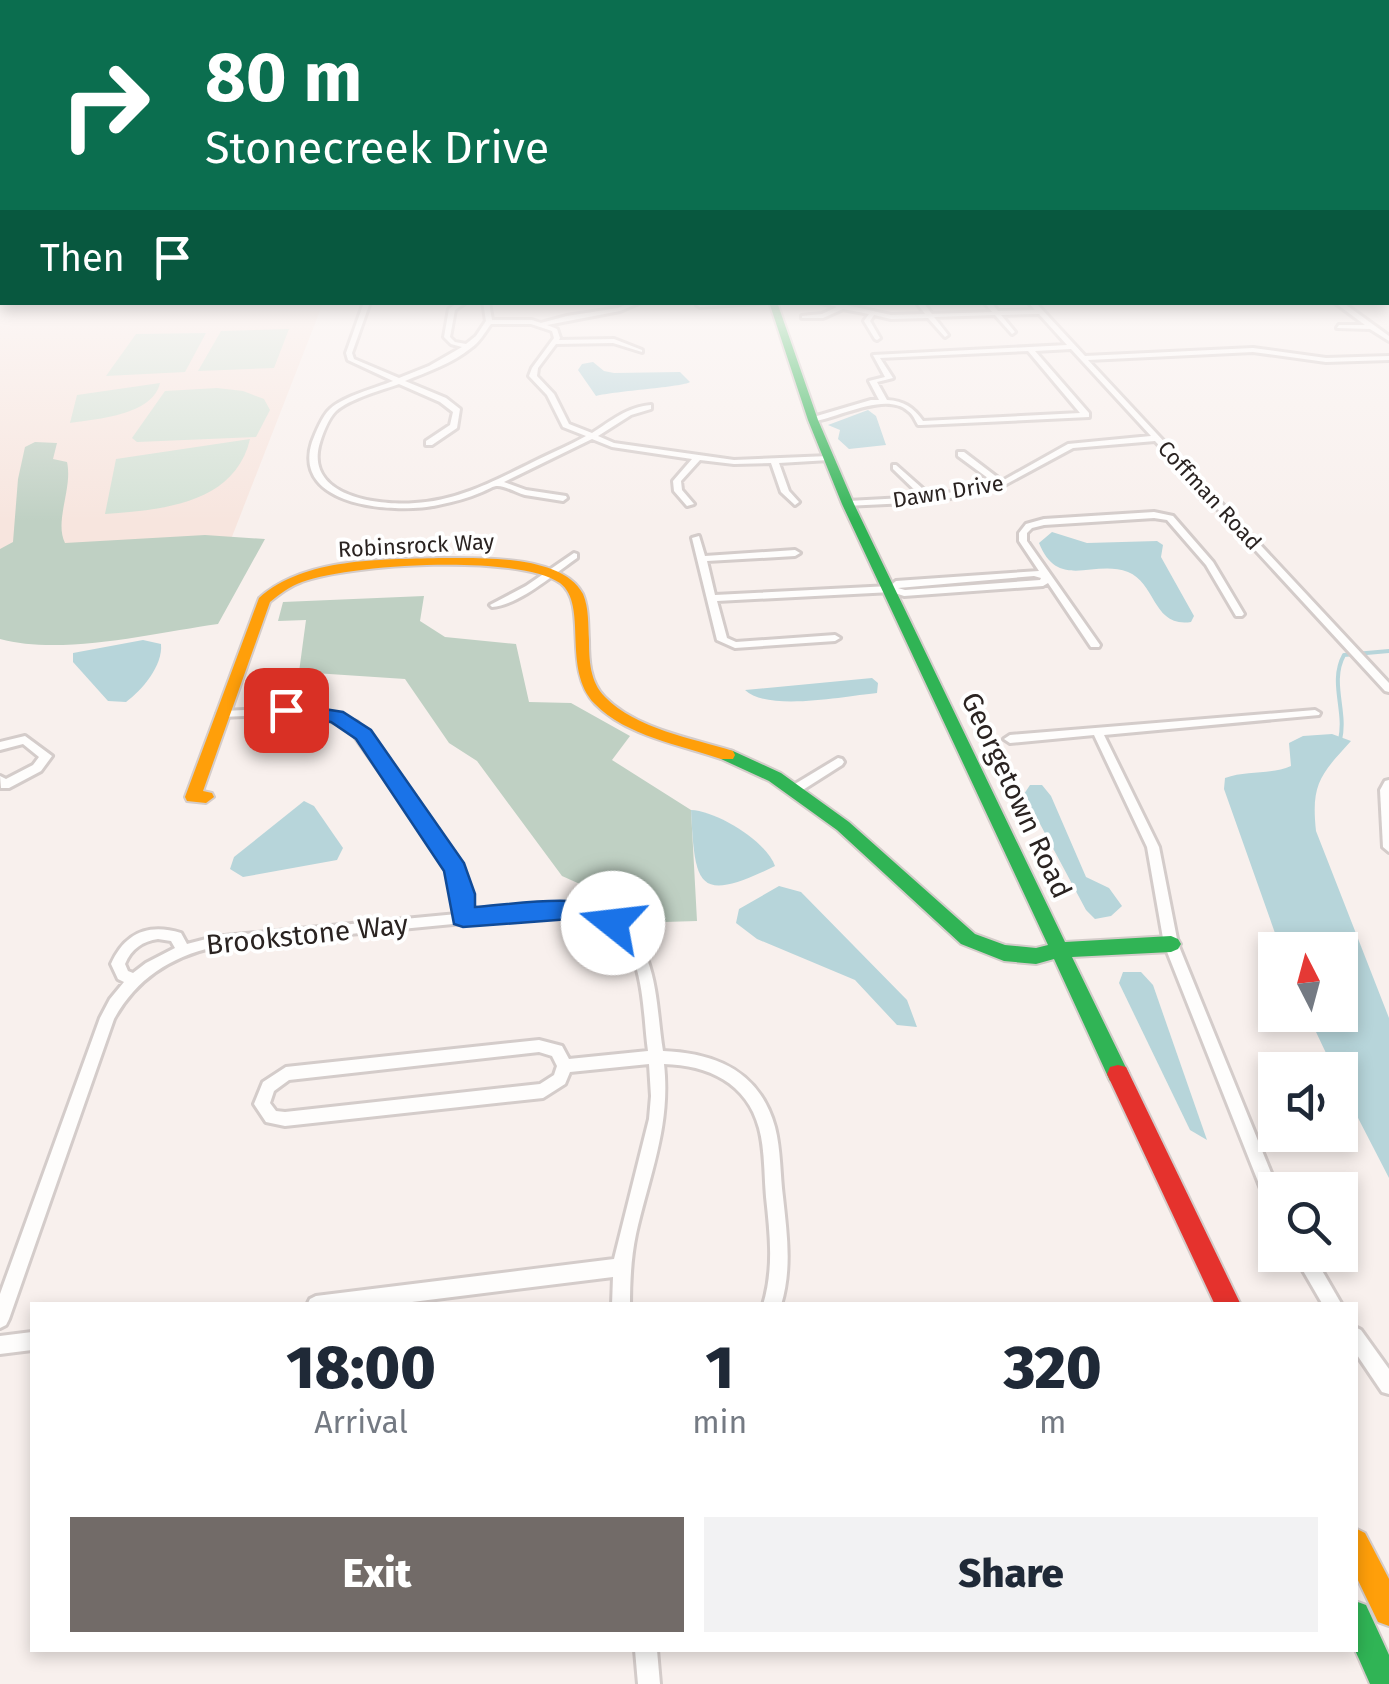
<!DOCTYPE html>
<style>
:root{--surface:#fff;--page:#f2f2f3;--text:#1f2937;--muted:#747a83;--accent:#726b68}
body{margin:0;font-family:"Fira Sans",sans-serif;background:var(--page);color:var(--text);height:100vh;display:flex;flex-direction:column;font-size:38px;white-space:nowrap}
*{box-sizing:border-box;margin:0}
p{font-size:32px;color:var(--muted)}
.icon{flex:none;width:55px;height:55px;fill:none;stroke:currentColor;stroke-width:2;stroke-linecap:round;stroke-linejoin:round}
.map{position:relative;flex:1;overflow:hidden}
.panel{position:absolute;left:30px;top:1302px;width:1328px;height:350px;display:flex;flex-direction:column;background:var(--surface);border-radius:0px;box-shadow:0 5px 15px #0003}
.panel>*{flex:none}
.top-card{position:absolute;left:0px;top:0px;width:1390px;height:305px;box-shadow:0 5px 15px #0003;background:#0b6e4f;color:#fff;overflow:hidden}
.needle{width:65px;rotate:354deg}
.controls{position:absolute;left:1258px;top:932px;display:grid;gap:20px}
.controls a{display:grid;place-items:center;width:100px;height:100px;border-radius:0px;background:var(--surface);box-shadow:0 5px 15px #0003;font-size:50px}
.pin{position:absolute;display:grid;place-items:center;width:85px;height:85px;color:#fff;margin:-42px;border-radius:20px;box-shadow:0 5px 15px #0006}
.me{position:absolute;width:110px;margin:-55px;rotate:286deg;stroke-linejoin:round;filter:drop-shadow(0 0 8px #0008)}
.turn{display:flex;align-items:center;gap:35px;height:210px;padding:0 40px;font-size:45px}
.turn .icon{width:130px;height:130px;stroke-width:2.5}
.turn b{display:block;font-size:70px;line-height:85px}
.then{display:flex;align-items:center;height:95px;padding:0 40px;background:#0003;gap:20px;font-size:38px}
.eta{display:flex;justify-content:space-evenly;align-items:center;height:170px;text-align:center}
.eta b{font-size:60px;font-weight:800;line-height:70px}
.cta{display:flex;gap:20px;margin-top:auto;padding:20px 40px}
.cta a{flex:1;height:115px;border-radius:0px;background:var(--accent);color:#fff;font-size:40px;font-weight:800;line-height:115px;text-align:center}
.cta a+a{background:var(--page);color:var(--text)}
.map>svg:first-child{display:block}
.built{fill:#f7e5de}
.green{fill:#d3e1d5}
.forest{fill:#bfd0c3}
.water{fill:#b7d5da}
.lines{fill:none;stroke-linecap:round;stroke-linejoin:round}
.stream{stroke:#b7d5da;stroke-width:4}
.street-casing{stroke:#d4ccca;stroke-width:6}
.fast-casing{stroke:#d4ccca;stroke-width:4}
.slow-casing{stroke:#d4ccca;stroke-width:4}
.jam-casing{stroke:#d4ccca;stroke-width:4}
.street{fill:#fefdfc;fill-rule:evenodd}
.fast{fill:#30b455;fill-rule:evenodd}
.slow{fill:#ff9f0a;fill-rule:evenodd}
.jam{fill:#e5322d;fill-rule:evenodd}
.route{fill:#1a73e8;stroke:#114b97;stroke-width:2.5}
.labels{text-anchor:middle;stroke-width:8;stroke-linejoin:round;paint-order:stroke}
.far-street-label{font-size:22px;fill:#2a2321;stroke:#fff}
.street-label{font-size:28px;fill:#2a2321;stroke:#fff}
</style>
<div class="map">
<svg width="1389" height="1684" viewBox="0 0 1389 1684">
<rect width="100%" height="100%" fill="#f8f0ed"/>
<!-- built -->
<path class="built" d="M0,286L2,302L323,303L228,547L0,563Z"/>
<!-- green -->
<g class="green">
<path d="M289,329L274,368L198,371L221,331Z"/>
<path d="M206,333L185,372L106,376L136,334Z"/>
<path d="M160,383C153,415 97,419 70,423L77,395Z"/>
<path d="M217,388L243,391L264,399L270,410L256,437L137,442L132,438L165,391Z"/>
<path d="M250,439C235,504 161,510 105,514L116,459Z"/>
</g>
<!-- forest -->
<g class="forest">
<path d="M35,442L57,443L53,459L67,462C73,488 54,521 65,543L205,535L265,539L218,624C154,633 62,656 0,639V549L13,542L18,479L25,447Z"/>
<path d="M424,596L420,621L445,637L516,644L529,702L571,703L630,736L612,760L691,810L697,921L665,922L562,876L477,761L449,743L405,679L299,672L306,620L278,621L283,602Z"/>
</g>
<!-- water -->
<g class="water">
<path d="M593,362L604,371L614,373L680,372L690,382C683,387 615,391 596,396L578,370L582,364Z"/>
<path d="M868,410L876,416L886,445L849,449L838,439L840,430L828,425Z"/>
<path d="M1052,532L1087,543L1157,541L1163,545L1161,557L1194,616L1191,622C1153,628 1156,583 1128,572C1093,559 1058,591 1039,543Z"/>
<path d="M143,640L161,644C163,666 142,690 126,702L108,701L73,662V653Z"/>
<path d="M872,678L878,683L877,693C845,696 768,712 745,690Z"/>
<path d="M1332,734L1351,741C1320,775 1311,784 1316,831L1389,1018V1178L1340,1083V1070H1334L1308,1015H1340V950H1281L1224,789L1225,778C1247,770 1270,775 1291,766L1289,743L1303,736Z"/>
<path d="M1030,785H1042L1051,796L1086,877L1109,888L1122,906L1111,916L1095,919L1086,910L1024,794Z"/>
<path d="M304,801L314,806L343,848L337,860L243,877L230,869L234,857Z"/>
<path d="M691,810C717,811 766,841 775,866C697,904 695,887 691,810Z"/>
<path d="M779,886L801,892L907,1000L917,1027L897,1025L855,980L757,939L736,923L739,909Z"/>
<path d="M1123,972H1141L1153,985L1207,1140L1190,1130L1119,983Z"/>
</g>
<g class="lines">
<!-- stream -->
<path class="stream" d="M1340,740C1347,711 1329,682 1344,655L1389,651"/>
<defs>
<g id="street">
<path d="M458,302H466L455,310L450,337L455,342L466,344L476,336L486,321L483,302H489L492,320H532L541,323L567,316L618,308L632,302H641L620,311L547,325L557,329L560,338L559,340L614,339L642,350V352L613,343L556,344L538,368L537,376L554,394L569,424L592,433C611,421 627,407 651,405V409L631,415L598,436L614,443L734,460L829,456L833,458L829,460L779,463L789,491L799,502L795,505L781,492L771,463L734,464L700,460L681,481L682,490L694,504L687,506L674,491L673,481L692,459L612,447L592,439L504,482L526,490L566,496L567,498L563,501C550,499 538,497 525,495C516,493 505,485 496,486C491,487 487,490 482,492C468,498 453,502 438,505C398,514 291,508 312,442C316,432 322,416 330,409C344,396 376,388 393,381L348,360L346,353L363,305L366,303L369,305L352,353L354,359L399,378L429,366L462,347L451,344L444,337L449,309ZM491,324H531L552,331L554,338L532,368L529,376L547,395L563,427L586,436C570,445 553,452 537,460C498,479 459,501 415,503C379,506 307,497 319,446C322,435 328,419 336,411C349,399 382,390 399,384L440,402L453,412L450,425L426,441V445H432L457,428L460,409L446,398L405,381C427,372 453,363 471,348C479,343 485,332 491,324Z"/>
<path d="M715,302H770L700,307L697,305Z"/>
<path d="M818,302H832L891,315L925,314L916,302H923L932,314L992,312L984,302H991L998,311L1035,310L1028,302H1035L1085,356L1253,348L1326,358L1389,356V360L1326,362L1253,352L1088,360L1389,683V692L1385,691L1155,441L1073,448L997,489L929,502L845,506V502L848,501L922,497L893,469V465H896L931,496L996,484L958,456V452H964L1002,481L1068,444L1151,436L1071,349L1035,351L1089,413V417L921,425H918C915,420 913,414 908,411C885,391 837,419 810,422V418L871,400H879L869,381L885,377L873,355L1067,345L1039,314L1001,315L1015,332L1012,334L995,315L934,317L948,335L945,337L928,318L891,319L874,315L870,321L880,338L877,340L875,339L864,321L869,314L843,309L823,318H802V316L822,314L837,307ZM1028,351L1080,413L923,421C913,407 904,401 887,400L877,382L893,378L880,358Z"/>
<path d="M1334,302H1342L1389,336V341L1370,329L1337,328L1339,325H1365Z"/>
<path d="M1154,512L1173,516L1213,562L1244,614L1242,616H1236L1206,565L1167,520L1154,518L1044,525L1032,528L1027,533V541L1100,645L1099,647H1091L1048,583L1043,586L904,596L892,592L717,601L727,638L736,642L835,635L840,638L835,641L735,648L717,640L692,538L699,536L705,556L795,550L800,553L795,556L707,561L715,595L890,586L896,581L1039,571L1019,541V533L1026,524L1044,519ZM1034,576L1041,578L1040,580L905,590L898,588Z"/>
<path d="M574,553L577,554V558C554,574 519,605 492,607L490,605L526,586Z"/>
<path d="M311,707L357,722L461,867L471,894L470,912C532,906 620,884 647,959C658,988 658,1021 663,1051C717,1053 760,1072 775,1127C781,1150 780,1174 783,1197C787,1234 792,1269 781,1305H763C774,1269 770,1234 766,1197C764,1174 765,1150 759,1128C747,1083 708,1065 664,1064C671,1126 649,1176 636,1234C631,1258 630,1281 630,1305H612L613,1277L388,1305H307L310,1299L316,1296L614,1259L649,1119L651,1096L649,1064L570,1072L565,1084L543,1098L285,1126L266,1122L254,1104L263,1082L286,1067L539,1040L562,1046L569,1059L648,1051C642,1009 646,946 604,923C590,916 573,916 558,914L214,947C170,957 136,979 114,1019L9,1319L6,1325L0,1328V1294L100,1018L110,999L124,982L118,979L111,964C125,933 148,923 181,933L187,944L214,937L457,914V894L450,871L349,728L310,713L222,717L217,714L222,711ZM158,939L171,941L175,948L146,963L133,973L128,971L125,964C131,949 143,941 158,939ZM539,1052L552,1056L557,1066L554,1075L540,1084L285,1112L276,1111L270,1103L274,1091L289,1080Z"/>
<path d="M1315,710L1320,713L1319,715L1104,735L1159,847L1178,944L1278,1190H1275V1212L1269,1210L1267,1204L1164,944L1147,847L1094,735L1010,743L1004,739L1010,735Z"/>
<path d="M25,736L52,756L41,771L9,788H1L0,776L6,779L33,765L39,757L23,744L0,750V742Z"/>
<path d="M838,758L842,759L844,762L842,765L798,793H790L788,790L790,787Z"/>
<path d="M1389,780V852L1383,847L1380,790L1385,781Z"/>
<path d="M1294,1255H1313L1342,1305H1323Z"/>
<path d="M1355,1327L1361,1330L1389,1369V1394L1382,1392L1355,1352Z"/>
<path d="M32,1332V1350L0,1354V1336Z"/>
<path d="M635,1650H657L660,1684H638Z"/>
</g>
<g id="fast">
<path d="M769,302H777L818,420L854,504L1065,942L1171,936L1178,939L1181,944L1178,949L1171,952L1072,957L1129,1074L1126,1081L1118,1083L1110,1081L1054,959L1036,964L1004,961L961,944L837,830L769,781L721,759L719,755L727,750L733,751L781,773L849,822L975,934L1005,945L1036,948L1048,945L842,504L808,420Z"/>
<path d="M1355,1601L1366,1605L1389,1655V1684H1370L1355,1650Z"/>
</g>
<g id="slow">
<path d="M439,558C477,558 562,554 583,594C589,608 588,625 589,640C589,660 590,682 605,697C636,729 692,738 733,751L735,755L733,759H721C681,745 626,736 595,704C561,669 589,605 560,583C518,554 350,564 302,582C290,586 280,594 270,602L203,791L212,793L214,797L206,803L187,801L185,797L259,598C305,557 381,560 439,558Z"/>
<path d="M1355,1528L1365,1533L1389,1579V1626L1378,1622L1355,1574Z"/>
</g>
<path id="jam" d="M1118,1065L1126,1067L1241,1305H1215L1107,1074L1110,1067Z"/>
</defs>
<!-- street casing -->
<use href="#street" class="street-casing"/>
<!-- fast casing -->
<use href="#fast" class="fast-casing"/>
<!-- slow casing -->
<use href="#slow" class="slow-casing"/>
<!-- jam casing -->
<use href="#jam" class="jam-casing"/>
<!-- street -->
<use href="#street" class="street"/>
<!-- fast -->
<use href="#fast" class="fast"/>
<!-- slow -->
<use href="#slow" class="slow"/>
<!-- jam -->
<use href="#jam" class="jam"/>
</g>
<!-- sky -->
<linearGradient id="sky" x2="0" y2="1"><stop stop-color="#94c1e2"/><stop offset="0.55" stop-color="#fcf8f7"/><stop offset="1" stop-color="#fcf8f7" stop-opacity="0"/></linearGradient>
<rect width="1389" height="522" fill="url(#sky)"/>
<!-- route -->
<path class="route" d="M286,703L343,712L371,730L464,863L475,894V907C511,905 604,887 625,923L622,929L613,932L570,919L463,927L454,924L444,871L356,739L331,722L279,714L276,710Z"/>
<g class="labels">
<!-- far-street labels -->
<g class="far-street-label">
<text transform="translate(948 491) rotate(-9)" y="8">Dawn Drive</text>
<text transform="translate(1210 495) rotate(47)" y="8">Coffman Road</text>
<text transform="translate(416 545) rotate(-3)" y="8">Robinsrock Way</text>
</g>
<!-- street labels -->
<g class="street-label">
<text transform="translate(1017 795) rotate(65)" y="10">Georgetown Road</text>
<text transform="translate(307 934) rotate(-6)" y="10">Brookstone Way</text>
</g>
</g>
</svg>
<div class="controls">
<a><svg class="needle" viewBox="-14 -14 28 28"><path d="M0-13l5 13h-10z" fill="#e53935"/><path d="M0 13l5-13h-10z" fill="#747a83"/></svg></a>
<a><svg class="icon" aria-label="sound" viewBox="0 0 24 24"><path d="M4 9h4l5-4v14l-5-4H4zM17 9q2 3 0 6"/></svg></a>
<a><svg class="icon" aria-label="search" viewBox="0 0 24 24"><circle cx="10" cy="10" r="6"/><path d="M15 15l6 6"/></svg></a>
</div>
<div class="pin" style="left:286px;top:710px;background:#d93025"><svg class="icon" aria-label="arrive" viewBox="0 0 24 24"><path d="M6 21V4h12l-3 4 3 4H6"/></svg></div>
<svg class="me" style="left:613px;top:923px" viewBox="-20 -20 40 40"><circle r="19" fill="#fff"/><path d="M0-13L10 11 0 6-10 11z" fill="#1a73e8"/></svg>
<div class="top-card">
<div class="turn"><svg class="icon" aria-label="right" viewBox="0 0 24 24"><path d="M7 20v-9h11M14 6l5 5-5 5"/></svg><div><b>80 m</b>Stonecreek Drive</div></div>
<div class="then">Then<svg class="icon" aria-label="arrive" viewBox="0 0 24 24"><path d="M6 21V4h12l-3 4 3 4H6"/></svg></div>
</div>
<section class="panel">
<div class="eta">
<div><b>18:00</b><p>Arrival</p></div>
<div><b>1</b><p>min</p></div>
<div><b>320</b><p>m</p></div>
</div>
<div class="cta"><a>Exit</a><a>Share</a></div>
</section>
</div>
